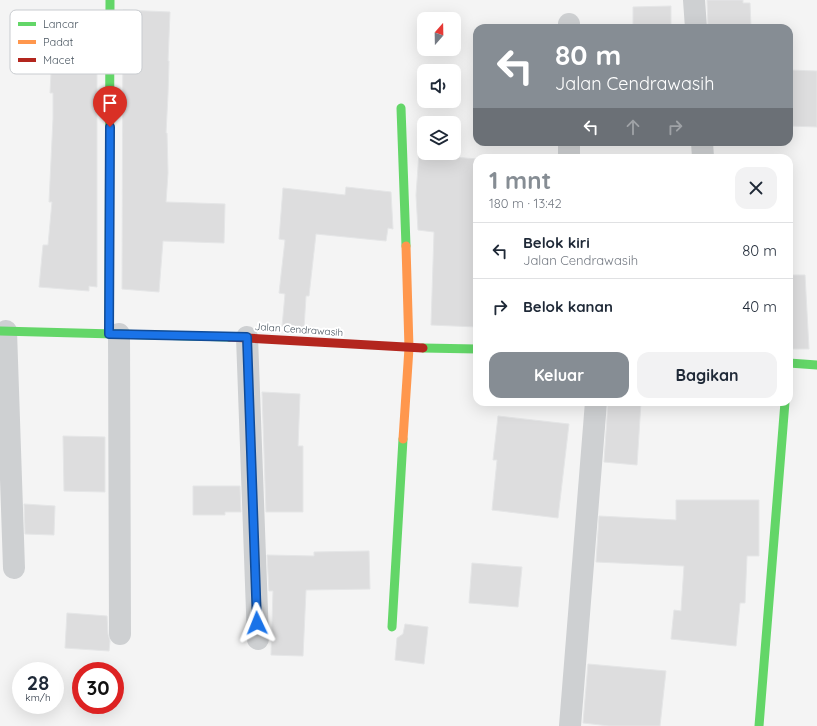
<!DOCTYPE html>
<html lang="id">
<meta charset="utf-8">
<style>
:root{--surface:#fff;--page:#f2f2f3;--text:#1f2937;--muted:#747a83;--line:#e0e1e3;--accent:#868d94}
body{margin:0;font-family:Quicksand,sans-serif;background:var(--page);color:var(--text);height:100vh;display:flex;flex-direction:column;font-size:15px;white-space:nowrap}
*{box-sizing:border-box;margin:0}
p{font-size:13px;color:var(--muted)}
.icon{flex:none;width:22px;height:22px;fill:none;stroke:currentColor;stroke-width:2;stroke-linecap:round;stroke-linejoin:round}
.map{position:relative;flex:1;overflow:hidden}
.sheet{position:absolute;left:473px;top:154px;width:320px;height:252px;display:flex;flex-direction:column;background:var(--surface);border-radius:12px;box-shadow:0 4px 16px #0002}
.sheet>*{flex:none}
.guide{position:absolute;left:473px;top:24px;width:320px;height:122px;border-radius:12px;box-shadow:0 4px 16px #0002;background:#868d94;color:#fff;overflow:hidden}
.needle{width:26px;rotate:20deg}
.fabs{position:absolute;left:417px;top:12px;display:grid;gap:8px}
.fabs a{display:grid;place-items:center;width:44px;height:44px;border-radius:8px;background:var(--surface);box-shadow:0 4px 16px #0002;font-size:20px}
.speed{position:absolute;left:12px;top:662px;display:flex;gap:8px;font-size:20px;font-weight:700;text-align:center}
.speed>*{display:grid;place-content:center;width:52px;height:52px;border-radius:50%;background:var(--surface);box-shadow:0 4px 16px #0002;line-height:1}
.speed small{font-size:10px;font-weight:400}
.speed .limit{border:6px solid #d22;background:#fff;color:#111}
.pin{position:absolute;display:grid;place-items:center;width:34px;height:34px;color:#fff;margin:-41px -17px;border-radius:50% 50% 50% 0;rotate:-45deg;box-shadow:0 0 4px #0007}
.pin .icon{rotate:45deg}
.me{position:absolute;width:44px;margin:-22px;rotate:358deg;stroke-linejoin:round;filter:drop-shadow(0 0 3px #0008)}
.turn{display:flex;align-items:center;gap:14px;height:84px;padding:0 16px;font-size:18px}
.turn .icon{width:52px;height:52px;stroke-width:2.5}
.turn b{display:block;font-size:28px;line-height:34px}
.lanes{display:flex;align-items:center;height:38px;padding:0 16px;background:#0003;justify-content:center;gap:20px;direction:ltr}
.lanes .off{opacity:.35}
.round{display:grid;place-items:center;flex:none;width:42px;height:42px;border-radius:12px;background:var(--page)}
.head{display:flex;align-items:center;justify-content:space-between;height:68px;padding:0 16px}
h1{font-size:24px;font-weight:700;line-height:30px;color:var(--accent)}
.button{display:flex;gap:8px;margin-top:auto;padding:8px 16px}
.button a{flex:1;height:46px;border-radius:12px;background:var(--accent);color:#fff;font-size:16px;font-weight:700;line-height:46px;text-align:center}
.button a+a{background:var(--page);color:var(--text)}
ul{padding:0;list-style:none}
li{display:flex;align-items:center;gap:12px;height:56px;padding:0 16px;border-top:1px solid var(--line)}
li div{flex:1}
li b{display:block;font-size:15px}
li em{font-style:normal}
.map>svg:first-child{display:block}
.building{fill:#ddddde;stroke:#e5e6e7}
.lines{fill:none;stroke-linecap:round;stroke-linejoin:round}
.street{stroke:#ced0d2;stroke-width:22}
.fast{stroke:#63d668;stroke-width:9}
.slow{stroke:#ff974d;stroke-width:9}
.jam{stroke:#b3261e;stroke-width:9}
.route-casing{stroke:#114b97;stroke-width:10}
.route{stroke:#1a73e8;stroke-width:7}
.labels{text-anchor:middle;stroke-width:4;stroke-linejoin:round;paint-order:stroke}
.street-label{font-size:10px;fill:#4a5661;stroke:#fff}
.key{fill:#fff;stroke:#c9ccd0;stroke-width:1}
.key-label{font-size:11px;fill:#4a5661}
</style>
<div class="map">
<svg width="817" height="726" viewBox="0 0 817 726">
<rect width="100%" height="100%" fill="#f4f4f4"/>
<!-- building -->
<g class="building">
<path d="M707,0H743V3H750L751,28H708Z"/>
<path d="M671,6V25H633V7Z"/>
<path d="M123,10L170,12L168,61H169L168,94L166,133H167L168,173L166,202L225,204L224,243L163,241L159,292L122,289Z"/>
<path d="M52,13L97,16V287L89,286V291L39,287L43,245H48L52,202H49L53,119V93H50L52,53H50Z"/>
<path d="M789,70L817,71V127L789,126Z"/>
<path d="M419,153H453V157L477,159V327L431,325L434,232L418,230L416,195Z"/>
<path d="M346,187L391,192L393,229L388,228L386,241L316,234L309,296H306L304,328L282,327L285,294L279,293L285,240L279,239L283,188L345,195Z"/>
<path d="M789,275H805L809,349H789Z"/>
<path d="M262,392L300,394L298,446H303V512H266Z"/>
<path d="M608,402H641L637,465L604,462Z"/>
<path d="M498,416L569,424L558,518L492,510L497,460H493Z"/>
<path d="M63,436L105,437V492L64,491Z"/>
<path d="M193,486H240L241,512H225V515H193Z"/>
<path d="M676,500H759V556H747L745,603H740L736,646L671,639L674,610L681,611L684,566L596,562L599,516L676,520Z"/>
<path d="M24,504L55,506L54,535L25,534Z"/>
<path d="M369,551L370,589L306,590L303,656L271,655L273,591H269L267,555L314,556V552Z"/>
<path d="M472,563L522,567L518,607L469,603Z"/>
<path d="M67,613L107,616L108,634L110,641L109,651L65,648Z"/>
<path d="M405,624L428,627L424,664L395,660L397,638L403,634Z"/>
<path d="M588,664L666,671L660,726H609L583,723Z"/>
</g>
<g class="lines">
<!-- street -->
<g class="street">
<path d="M694,0L696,28"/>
<path d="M569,24V28"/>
<path d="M569,142V158"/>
<path d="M702,142L703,158"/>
<path d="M6,331L14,568"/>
<path d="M119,334L120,634"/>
<path d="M247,337L258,639"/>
<path d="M570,726L596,402"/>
</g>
<!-- fast -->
<g class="fast">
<path d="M401,108L406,246"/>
<path d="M0,331L229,337"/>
<path d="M109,334L110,0"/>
<path d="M423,348L477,349"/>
<path d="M789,363L817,365"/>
<path d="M392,627L403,439"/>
<path d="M759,726L785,402"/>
</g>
<!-- slow -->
<path class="slow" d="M403,439L409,348L406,246"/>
<!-- jam -->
<path class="jam" d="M229,337L423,348"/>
</g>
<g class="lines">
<defs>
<path id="route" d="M110,127L109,334L247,337L257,623"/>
</defs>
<!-- route casing -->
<use href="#route" class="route-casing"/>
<!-- route -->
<use href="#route" class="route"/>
</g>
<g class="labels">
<!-- street labels -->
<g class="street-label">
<text transform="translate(299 329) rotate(4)" y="4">Jalan Cendrawasih</text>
</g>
</g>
<!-- legend -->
<rect x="10" y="10" width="132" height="64" rx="6" class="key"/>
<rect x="18" y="22" width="18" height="4" fill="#63d668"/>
<rect x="18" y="40" width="18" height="4" fill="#ff974d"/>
<rect x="18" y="58" width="18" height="4" fill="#b3261e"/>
<g class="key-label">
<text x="43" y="28">Lancar</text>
<text x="43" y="46">Padat</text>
<text x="43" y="64">Macet</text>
</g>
</svg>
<div class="fabs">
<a><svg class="needle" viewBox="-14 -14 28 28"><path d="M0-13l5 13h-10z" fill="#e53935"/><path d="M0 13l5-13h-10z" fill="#747a83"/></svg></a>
<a><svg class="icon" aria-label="sound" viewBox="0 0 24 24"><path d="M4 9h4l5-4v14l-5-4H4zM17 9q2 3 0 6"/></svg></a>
<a><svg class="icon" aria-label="layers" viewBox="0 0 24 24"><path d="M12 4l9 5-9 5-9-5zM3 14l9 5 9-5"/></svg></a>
</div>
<div class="speed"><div>28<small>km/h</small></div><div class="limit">30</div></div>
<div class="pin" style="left:110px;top:127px;background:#d93025"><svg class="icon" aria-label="arrive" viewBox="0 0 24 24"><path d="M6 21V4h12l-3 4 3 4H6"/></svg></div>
<svg class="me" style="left:257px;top:623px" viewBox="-20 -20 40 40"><path d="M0-17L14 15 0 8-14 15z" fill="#1a73e8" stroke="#fff" stroke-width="4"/></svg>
<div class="guide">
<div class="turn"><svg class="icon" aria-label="left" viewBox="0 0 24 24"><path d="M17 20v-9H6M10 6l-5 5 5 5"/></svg><div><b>80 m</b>Jalan Cendrawasih</div></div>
<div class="lanes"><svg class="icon" aria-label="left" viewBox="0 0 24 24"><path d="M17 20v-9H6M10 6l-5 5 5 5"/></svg><svg class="icon off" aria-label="ahead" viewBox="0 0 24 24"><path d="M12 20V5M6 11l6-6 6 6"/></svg><svg class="icon off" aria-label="right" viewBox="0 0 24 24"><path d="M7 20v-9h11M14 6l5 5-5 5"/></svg></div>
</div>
<section class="sheet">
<div class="head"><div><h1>1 mnt</h1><p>180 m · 13:42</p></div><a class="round"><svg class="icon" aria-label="close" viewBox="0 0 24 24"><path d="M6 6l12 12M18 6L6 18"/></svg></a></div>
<ul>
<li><svg class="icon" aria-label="left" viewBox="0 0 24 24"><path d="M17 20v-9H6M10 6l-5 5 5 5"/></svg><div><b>Belok kiri</b><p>Jalan Cendrawasih</p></div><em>80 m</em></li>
<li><svg class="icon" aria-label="right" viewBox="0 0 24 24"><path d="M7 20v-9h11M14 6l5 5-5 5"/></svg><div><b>Belok kanan</b></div><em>40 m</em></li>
</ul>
<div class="button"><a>Keluar</a><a>Bagikan</a></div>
</section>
</div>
